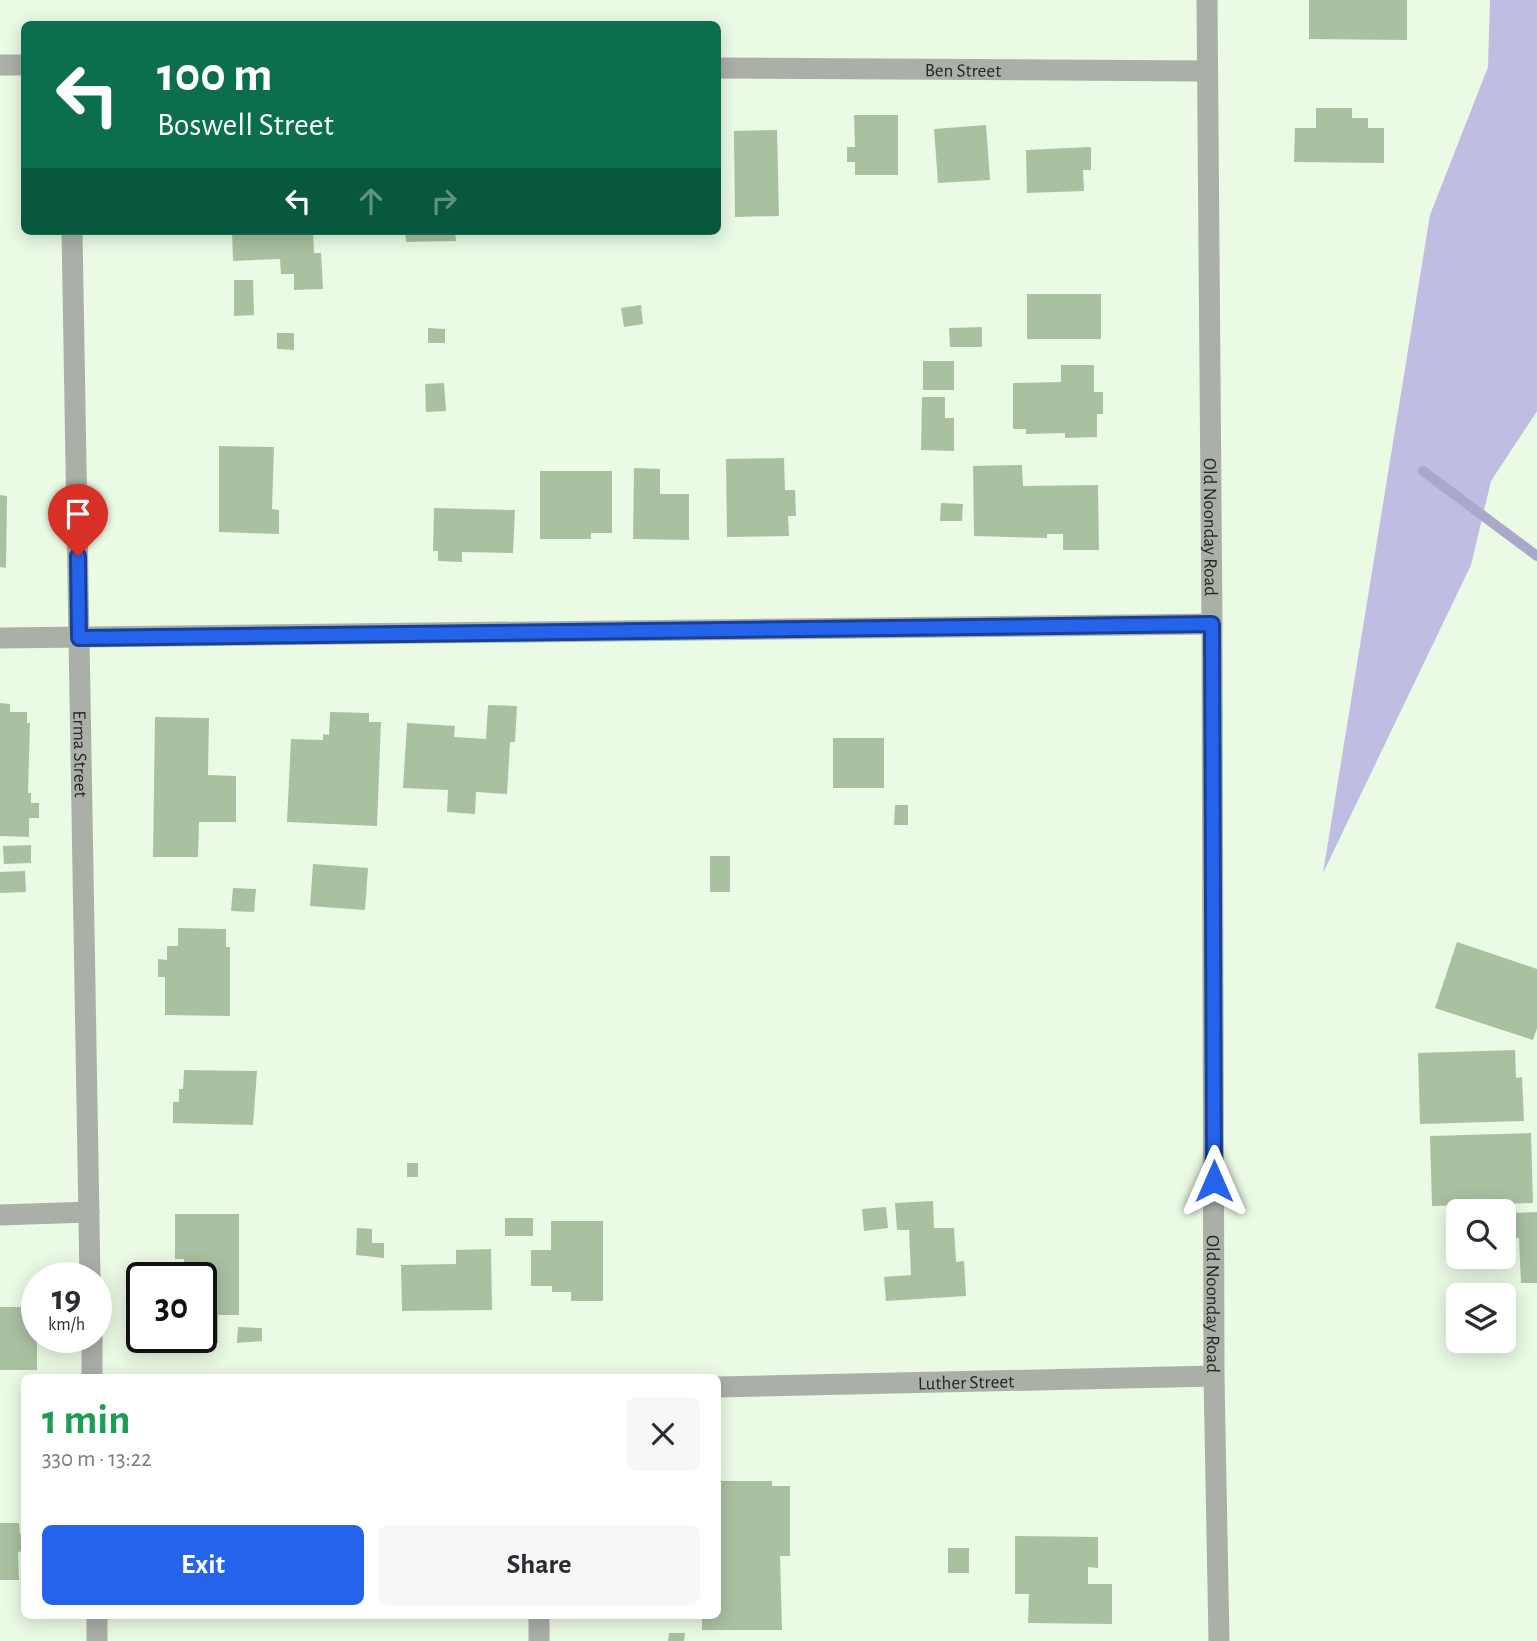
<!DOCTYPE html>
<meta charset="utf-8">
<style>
:root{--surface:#fff;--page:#f7f7f7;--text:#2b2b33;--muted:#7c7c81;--accent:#2563eb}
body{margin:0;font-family:"Alegreya Sans",sans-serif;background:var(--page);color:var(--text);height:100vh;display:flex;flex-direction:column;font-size:26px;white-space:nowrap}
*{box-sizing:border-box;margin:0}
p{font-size:23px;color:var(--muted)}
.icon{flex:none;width:38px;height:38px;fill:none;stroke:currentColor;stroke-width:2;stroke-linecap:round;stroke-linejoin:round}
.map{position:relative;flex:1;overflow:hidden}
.panel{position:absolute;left:21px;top:1374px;width:700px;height:245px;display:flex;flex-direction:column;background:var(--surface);border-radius:10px;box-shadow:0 4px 18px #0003}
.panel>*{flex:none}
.banner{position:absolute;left:21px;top:21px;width:700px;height:214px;border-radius:10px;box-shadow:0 4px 18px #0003;background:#0b6e4f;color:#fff;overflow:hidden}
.controls{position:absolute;left:1446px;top:1199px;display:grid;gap:14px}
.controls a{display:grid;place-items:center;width:70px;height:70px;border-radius:10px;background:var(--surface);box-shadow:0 4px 18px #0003;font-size:35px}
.speed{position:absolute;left:21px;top:1262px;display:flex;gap:14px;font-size:35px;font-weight:700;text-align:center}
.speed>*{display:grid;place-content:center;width:91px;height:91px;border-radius:50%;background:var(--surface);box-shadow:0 4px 18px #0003;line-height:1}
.speed small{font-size:18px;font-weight:400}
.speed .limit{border:4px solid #111;border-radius:10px;background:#fff;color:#111}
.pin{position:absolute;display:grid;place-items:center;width:60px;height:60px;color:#fff;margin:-72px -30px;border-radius:50% 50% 50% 0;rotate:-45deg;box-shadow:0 0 7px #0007}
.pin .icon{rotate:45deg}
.me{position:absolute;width:77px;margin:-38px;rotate:0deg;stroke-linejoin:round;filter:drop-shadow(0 0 5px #0008)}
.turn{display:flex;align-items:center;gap:24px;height:147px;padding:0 21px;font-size:32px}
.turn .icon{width:91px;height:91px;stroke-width:2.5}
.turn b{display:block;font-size:49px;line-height:60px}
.lanes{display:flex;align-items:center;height:66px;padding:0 21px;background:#0003;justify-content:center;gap:35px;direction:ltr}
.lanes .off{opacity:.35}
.round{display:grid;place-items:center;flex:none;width:74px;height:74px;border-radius:10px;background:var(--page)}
.overview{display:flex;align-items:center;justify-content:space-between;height:119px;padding:0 21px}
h1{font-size:42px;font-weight:600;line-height:52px;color:#1e9e55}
.cta{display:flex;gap:14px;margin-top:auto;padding:14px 21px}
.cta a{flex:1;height:80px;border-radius:10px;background:var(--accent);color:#fff;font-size:28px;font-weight:600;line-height:80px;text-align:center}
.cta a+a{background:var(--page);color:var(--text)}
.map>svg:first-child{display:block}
.forest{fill:#bfbde1}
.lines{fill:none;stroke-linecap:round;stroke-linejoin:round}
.stream{stroke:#a9a7ca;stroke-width:10}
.building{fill:#aac1a1}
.minor{stroke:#aab0a7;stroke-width:21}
.route-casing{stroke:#184099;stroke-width:18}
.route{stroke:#2563eb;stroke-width:12}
.labels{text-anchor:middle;stroke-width:6;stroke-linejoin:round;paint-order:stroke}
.street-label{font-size:19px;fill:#242922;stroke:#fff}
</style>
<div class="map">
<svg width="1537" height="1641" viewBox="0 0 1537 1641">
<rect width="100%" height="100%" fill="#ebfae5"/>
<!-- forest -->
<path class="forest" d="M1490,0H1537V411L1491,481L1471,565L1323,873L1430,215L1488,67Z"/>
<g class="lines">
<!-- stream -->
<path class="stream" d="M1423,471L1537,556"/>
</g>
<!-- building -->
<g class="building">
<path d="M1309,0H1407V40L1309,39Z"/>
<path d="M1316,108H1352V118H1368V128H1384V163L1294,162L1295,128H1316Z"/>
<path d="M854,115H898V175H855V162H847V147H855Z"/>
<path d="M986,125L990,180L938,183L934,129Z"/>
<path d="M777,130L779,216L735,217L734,131Z"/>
<path d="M1091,147V170H1083L1084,191L1027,193L1026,150Z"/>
<path d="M232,231H313L314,253H321L323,289L294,290V274H281L280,259L233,261Z"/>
<path d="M405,231H455L456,241L406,242Z"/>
<path d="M234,280H253L254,315L234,316Z"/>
<rect x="1027" y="294" width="74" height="45"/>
<path d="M641,305L643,324L624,327L621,308Z"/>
<path d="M982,327V347H950L949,328Z"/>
<path d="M428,328L445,329V343H428Z"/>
<path d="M277,333H294V350L277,349Z"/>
<rect x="923" y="361" width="31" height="29"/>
<path d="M1061,365H1094V392H1103V414H1097V437L1065,438V433L1026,434V429H1013V383L1061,382Z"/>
<path d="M444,383L446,411L426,412L425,384Z"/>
<path d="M922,397H945V418H954V451L921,450Z"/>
<path d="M219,446L274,447L272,509L279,510V534L219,532Z"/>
<path d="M784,458L785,490H795L796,516H788L789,536L727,537L726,459Z"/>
<path d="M1022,465L1023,486L1098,485L1099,550H1063V534H1047V538L974,536L973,466Z"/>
<path d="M634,468L660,469V494H689V540L633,539Z"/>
<path d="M540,471H612V533H591V539H540Z"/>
<path d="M0,495L7,496L6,568L0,567Z"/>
<path d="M941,503L963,504L962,521H940Z"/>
<path d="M434,508L515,510L513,553L462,552V562L438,561V551H433Z"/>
<path d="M0,703L10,704V712H27V723H30L28,793H31V803H39V818H29V837L0,836Z"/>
<path d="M488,705L517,706L515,742H510L507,794L476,792L475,814L447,812L448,790L403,788L407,723L455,726L454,737L486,739Z"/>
<path d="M330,712L369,713V722H381L377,826L287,822L291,739L323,740V734L329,735Z"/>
<path d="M155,717L209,718L208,775L236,776V822H199L198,857H153Z"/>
<rect x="833" y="738" width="51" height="50"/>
<path d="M895,805H908V825H894Z"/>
<path d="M31,845V863L4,864L3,846Z"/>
<rect x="710" y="856" width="20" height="36"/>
<path d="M313,864L368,868L365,910L310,906Z"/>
<path d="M25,871L26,892L0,893V872Z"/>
<path d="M233,888L256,889L254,912L231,911Z"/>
<path d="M178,928L226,929V947H230V1016L165,1015V977H158V959L167,960V946H178Z"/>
<path d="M1457,942L1537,969V1028L1533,1040L1435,1008Z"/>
<path d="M1515,1050L1516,1078L1522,1077L1524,1121L1420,1124L1418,1053Z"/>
<path d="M184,1070L257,1071L253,1125L173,1123V1102H179V1089H183Z"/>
<path d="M1531,1133L1533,1203L1432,1206L1430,1136Z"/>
<rect x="407" y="1163" width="11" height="14"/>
<path d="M933,1201L934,1228H954L956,1262L964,1261L966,1296L886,1301L884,1277L911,1275L909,1230H897L895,1203Z"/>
<path d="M886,1207L888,1228L864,1231L862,1209Z"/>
<path d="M1537,1212V1283H1521L1519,1238H1511L1510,1213Z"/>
<path d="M175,1214H239V1315H218V1343H204L201,1278H184V1259H175Z"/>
<rect x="505" y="1218" width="28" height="18"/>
<path d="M551,1221H603V1301H571V1292H552V1286H531V1250H551Z"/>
<path d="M357,1228L372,1229V1243H384V1258L356,1255Z"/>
<path d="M491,1249L492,1310L402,1311L401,1265L456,1264V1250Z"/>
<rect x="0" y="1307" width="37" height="63"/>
<path d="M238,1327L262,1328V1341L237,1343Z"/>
<path d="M721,1481H772V1486H790V1556H780L782,1630H702V1615H718V1486H721Z"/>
<path d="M0,1523H19L20,1534H23V1551L18,1552L19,1580H0Z"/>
<path d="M1015,1536L1098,1537V1568L1088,1567V1584H1112V1624L1028,1623L1029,1594H1015Z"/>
<rect x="948" y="1548" width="21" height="25"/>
<path d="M669,1633H685L684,1641H668Z"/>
</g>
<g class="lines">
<!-- minor -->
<g class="minor">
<path id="s1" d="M1207,0L1212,624L1214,1376L1219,1641"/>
<path d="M0,65H24"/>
<path id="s2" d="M718,68L1207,71"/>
<path id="s3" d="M72,231L90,1278"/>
<path d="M0,638L1212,624"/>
<path d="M0,1215L89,1212"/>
<path d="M92,1337V1377"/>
<path id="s4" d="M718,1387L1214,1376"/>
<path d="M97,1615V1641"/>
<path d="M539,1615V1641"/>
</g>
</g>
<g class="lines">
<defs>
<path id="route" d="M78,556L79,638L1212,624L1214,1181"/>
</defs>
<!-- route casing -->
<use href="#route" class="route-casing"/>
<!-- route -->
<use href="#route" class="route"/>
</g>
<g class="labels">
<!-- street labels -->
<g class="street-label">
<text dy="7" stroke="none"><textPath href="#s2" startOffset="245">Ben Street</textPath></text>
<text dy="7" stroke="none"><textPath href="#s1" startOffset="527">Old Noonday Road</textPath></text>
<text dy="7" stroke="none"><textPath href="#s3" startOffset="523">Erma Street</textPath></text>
<text dy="7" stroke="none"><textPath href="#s1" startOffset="1304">Old Noonday Road</textPath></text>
<text dy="7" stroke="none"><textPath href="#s4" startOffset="248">Luther Street</textPath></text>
</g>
</g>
</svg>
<div class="controls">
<a><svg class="icon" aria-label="search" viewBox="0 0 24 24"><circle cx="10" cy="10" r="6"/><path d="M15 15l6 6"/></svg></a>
<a><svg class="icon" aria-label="layers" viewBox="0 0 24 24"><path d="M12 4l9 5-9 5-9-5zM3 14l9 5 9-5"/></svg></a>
</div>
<div class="speed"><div>19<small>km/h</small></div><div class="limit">30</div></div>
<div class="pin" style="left:78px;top:556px;background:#d93025"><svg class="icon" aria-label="arrive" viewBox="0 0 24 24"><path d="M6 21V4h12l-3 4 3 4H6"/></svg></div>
<svg class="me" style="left:1214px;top:1181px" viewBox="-20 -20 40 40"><path d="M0-17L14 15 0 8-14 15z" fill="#2563eb" stroke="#fff" stroke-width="4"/></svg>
<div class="banner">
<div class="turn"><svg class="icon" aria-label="left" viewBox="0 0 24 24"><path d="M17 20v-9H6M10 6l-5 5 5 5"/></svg><div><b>100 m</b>Boswell Street</div></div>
<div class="lanes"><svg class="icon" aria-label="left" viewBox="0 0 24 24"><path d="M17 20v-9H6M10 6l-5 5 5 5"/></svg><svg class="icon off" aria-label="ahead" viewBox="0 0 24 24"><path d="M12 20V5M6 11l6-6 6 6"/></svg><svg class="icon off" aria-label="right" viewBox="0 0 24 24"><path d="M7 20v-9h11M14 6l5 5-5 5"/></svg></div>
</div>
<section class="panel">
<div class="overview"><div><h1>1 min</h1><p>330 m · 13:22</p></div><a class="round"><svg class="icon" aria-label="close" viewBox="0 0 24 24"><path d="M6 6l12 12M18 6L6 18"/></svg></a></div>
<div class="cta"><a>Exit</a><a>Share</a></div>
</section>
</div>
